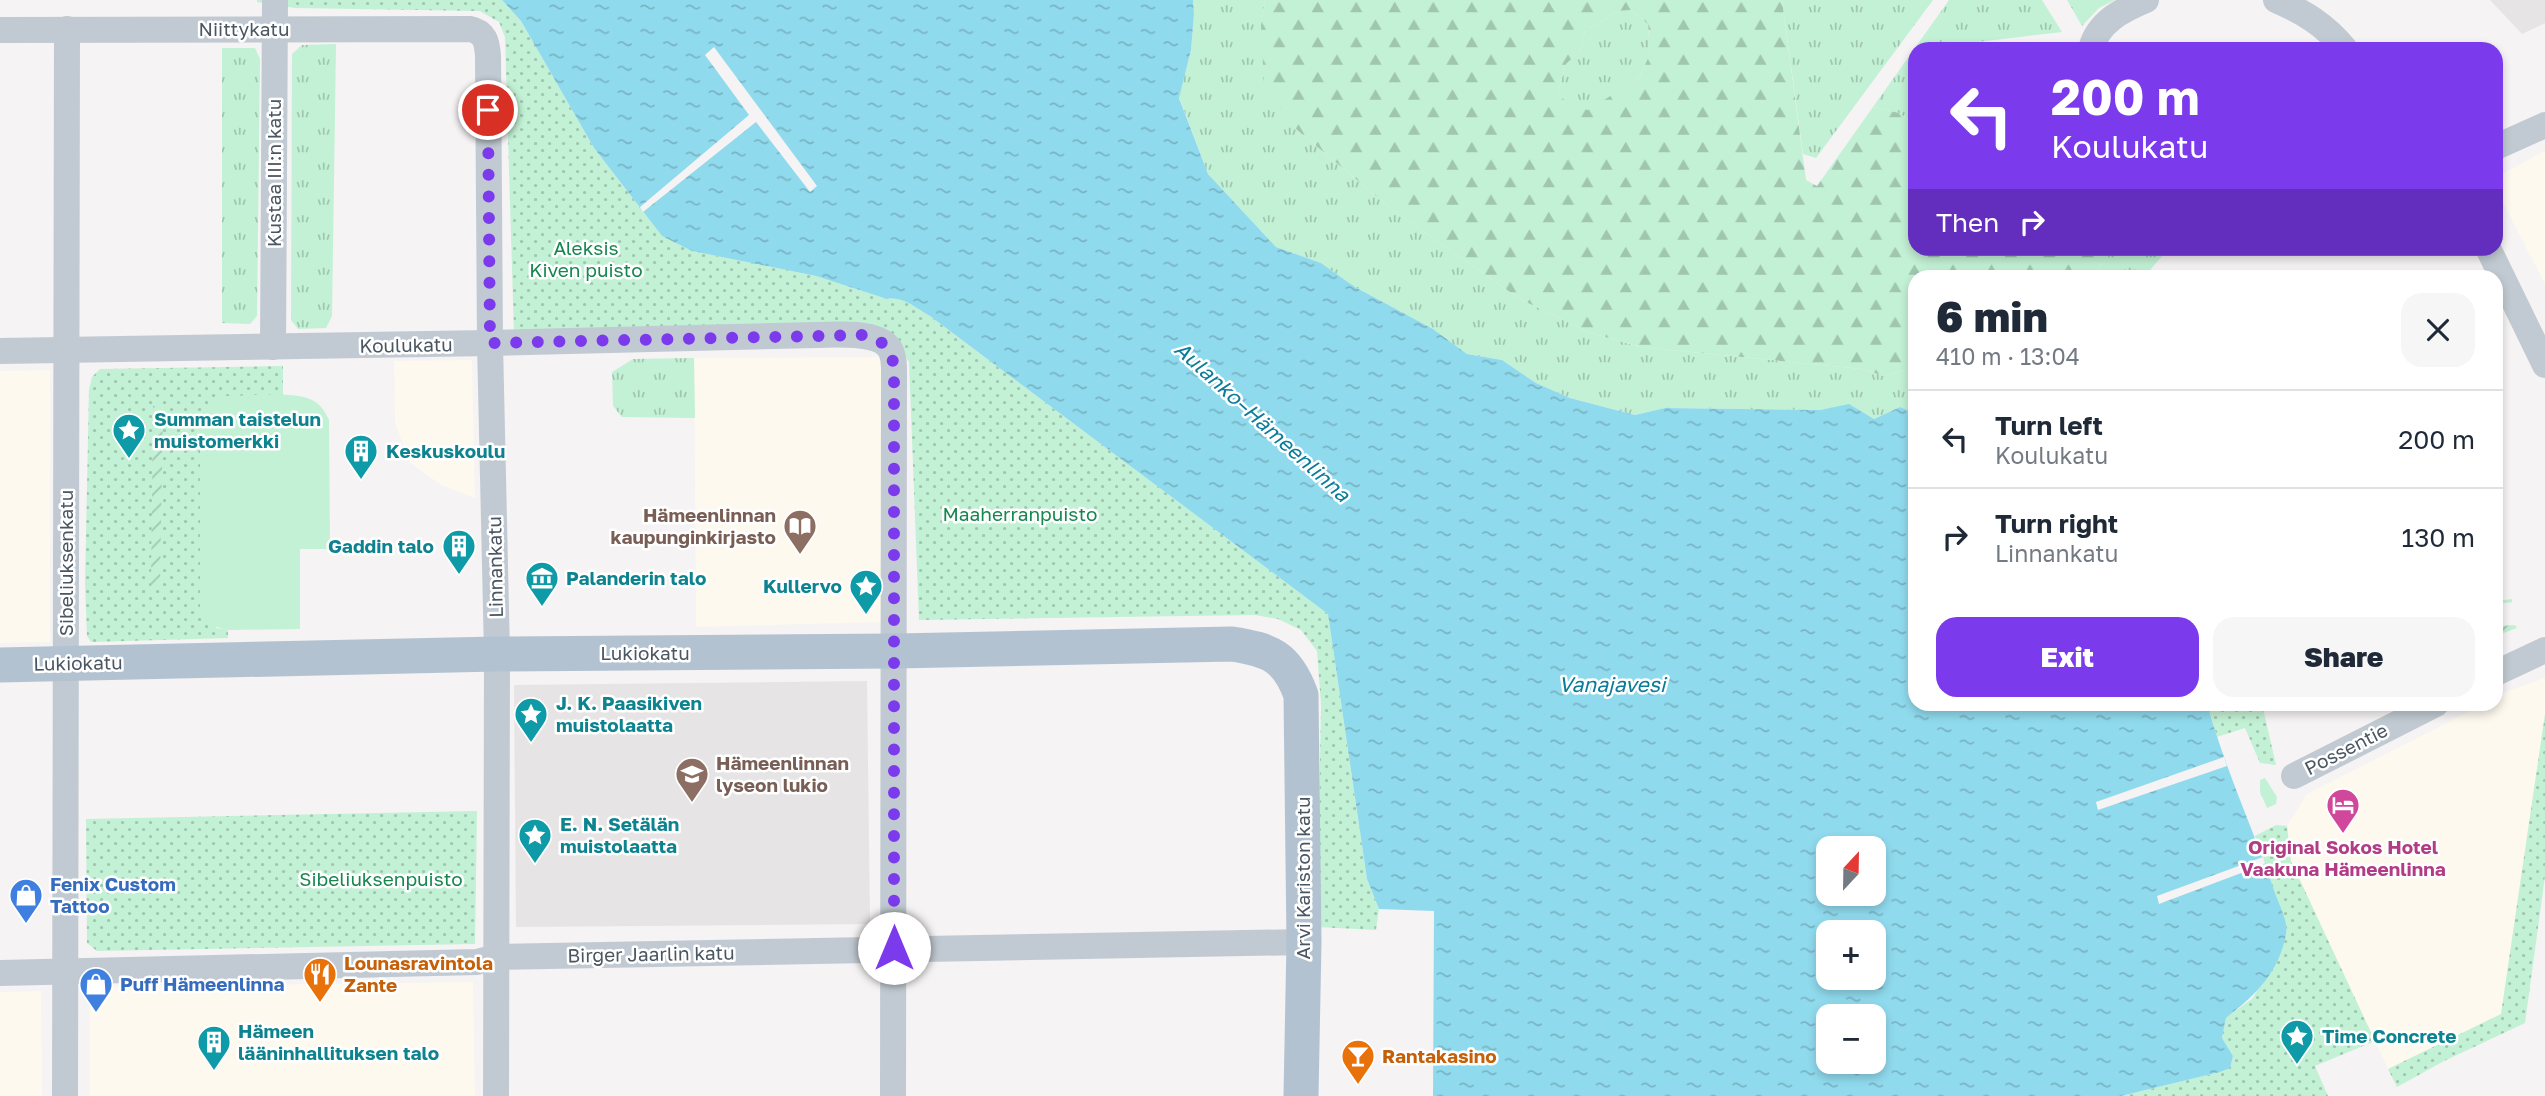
<!DOCTYPE html>
<meta charset="utf-8">
<style>
:root{--surface:#fff;--page:#f6f6f7;--text:#1f2937;--muted:#747a83;--line:#e0e1e3;--accent:#7c3aed}
body{margin:0;font-family:"Golos Text",sans-serif;background:var(--page);color:var(--text);height:100vh;display:flex;flex-direction:column;font-size:26px;white-space:nowrap}
*{box-sizing:border-box;margin:0}
p{font-size:23px;color:var(--muted)}
.icon{flex:none;width:38px;height:38px;fill:none;stroke:currentColor;stroke-width:2;stroke-linecap:round;stroke-linejoin:round}
.map{position:relative;flex:1;overflow:hidden}
.details{position:absolute;left:1908px;top:270px;width:595px;height:441px;display:flex;flex-direction:column;background:var(--surface);border-radius:21px;box-shadow:0 4px 10px #0003}
.details>*{flex:none}
.guide{position:absolute;left:1908px;top:42px;width:595px;height:214px;border-radius:21px;box-shadow:0 4px 10px #0003;background:#7c3aed;color:#fff;overflow:hidden}
.needle{width:46px;rotate:22deg}
.buttons{position:absolute;left:1816px;top:836px;display:grid;gap:14px}
.buttons a{display:grid;place-items:center;width:70px;height:70px;border-radius:14px;background:var(--surface);box-shadow:0 4px 10px #0003;font-size:35px}
.pin{position:absolute;display:grid;place-items:center;width:60px;height:60px;color:#fff;margin:-30px;border:4px solid #fff;border-radius:50%;box-shadow:0 2px 7px #0007}
.me{position:absolute;width:77px;margin:-38px;rotate:0deg;stroke-linejoin:round;filter:drop-shadow(0 0 5px #0008)}
.turn{display:flex;align-items:center;gap:24px;height:147px;padding:0 28px;font-size:32px}
.turn .icon{width:91px;height:91px;stroke-width:2.5}
.turn b{display:block;font-size:49px;line-height:60px}
.then{display:flex;align-items:center;height:66px;padding:0 28px;background:#0003;gap:14px;font-size:26px}
.round{display:grid;place-items:center;flex:none;width:74px;height:74px;border-radius:21px;background:var(--page)}
.head{display:flex;align-items:center;justify-content:space-between;height:119px;padding:0 28px}
h1{font-size:42px;font-weight:800;line-height:52px}
.button{display:flex;gap:14px;margin-top:auto;padding:14px 28px}
.button a{flex:1;height:80px;border-radius:21px;background:var(--accent);color:#fff;font-size:28px;font-weight:800;line-height:80px;text-align:center}
.button a+a{background:var(--page);color:var(--text)}
ul{padding:0;list-style:none}
li{display:flex;align-items:center;gap:21px;height:98px;padding:0 28px;border-top:2px solid var(--line)}
li div{flex:1}
li b{display:block;font-size:26px}
li em{font-style:normal}
.map>svg:first-child{display:block}
.commercial{fill:#fdf9ef}
.education{fill:#e6e4e5}
.grass{fill:url(#grass-tufts)}
.forest{fill:url(#forest-firs);fill-rule:evenodd}
.park{fill:url(#park-dots)}
.garden{fill:url(#garden-furrows)}
.pitch{fill:#c3f1d5}
.water{fill:url(#water-ripples);fill-rule:evenodd}
.pier{fill:#f5f3f3}
.lines{fill:none;stroke-linecap:round;stroke-linejoin:round}
.minor{stroke:#c1cad2;stroke-width:26}
.major{stroke:#b3c2d1;stroke-width:35}
.route{stroke:#7c3aed;stroke-width:12;stroke-dasharray:0 21.6}
.labels{text-anchor:middle;stroke-width:5;stroke-linejoin:round;paint-order:stroke}
.street-label{font-size:19px;fill:#4a5661;stroke:#fff}
.park-label{font-size:19px;fill:#17864f;stroke:#fff}
.culture-label{font-size:19px;font-weight:bold;fill:#0d838f;stroke:#fff;text-anchor:start}
.education-label{font-size:19px;font-weight:bold;fill:#785e54;stroke:#fff;text-anchor:end}
.hotel-label{font-size:19px;font-weight:bold;fill:#b23c85;stroke:#fff}
.shop-label{font-size:19px;font-weight:bold;fill:#366cbe;stroke:#fff;text-anchor:start}
.food-label{font-size:19px;font-weight:bold;fill:#c56008;stroke:#fff;text-anchor:start}
.water-label{font-size:21px;font-style:italic;fill:#0c7c9b;stroke:#fff}
</style>
<div class="map">
<svg width="2545" height="1096" viewBox="0 0 2545 1096">
<defs>
<pattern id="grass-tufts" width="24" height="20" patternUnits="userSpaceOnUse" patternTransform="scale(1.75)"><rect width="24" height="20" fill="#c3f1d5"/><path d="M3 7l-1-3M5 7V3M7 7l1-3M15 17l-1-3M17 17v-4M19 17l1-3" fill="none" stroke="#a0c6b0"/></pattern>
<pattern id="forest-firs" width="22" height="20" patternUnits="userSpaceOnUse" patternTransform="scale(1.75)"><rect width="22" height="20" fill="#c3f1d5"/><path d="M5 1l3.5 6h-7zM16 11l3.5 6h-7z" fill="#a0c6b0"/></pattern>
<pattern id="park-dots" width="8" height="8" patternUnits="userSpaceOnUse" patternTransform="scale(1.75)"><rect width="8" height="8" fill="#c3f1d5"/><path d="M2 2h.1M6 6h.1" fill="none" stroke="#a0c6b0" stroke-width="1.8" stroke-linecap="round"/></pattern>
<pattern id="garden-furrows" width="10" height="10" patternUnits="userSpaceOnUse" patternTransform="scale(1.75)"><rect width="10" height="10" fill="#c3f1d5"/><path d="M-1 1l2-2M0 10L10 0M9 11l2-2" fill="none" stroke="#a0c6b0"/></pattern>
<pattern id="water-ripples" width="26" height="14" patternUnits="userSpaceOnUse" patternTransform="scale(1.75)"><rect width="26" height="14" fill="#90daee"/><path d="M2 4q2-2 4 0t4 0M15 11q2-2 4 0t4 0" fill="none" stroke="#78b4c4"/></pattern>
</defs>
<rect width="100%" height="100%" fill="#f5f3f3"/>
<!-- commercial -->
<g class="commercial">
<path d="M2545,151V284L2496,189V177Z"/>
<path d="M882,357L884,622L696,627L694,358Z"/>
<path d="M472,360L475,498L441,485L410,463L395,423L394,361Z"/>
<path d="M50,370V642L0,643V371Z"/>
<path d="M2545,678V714L2501,1014L2388,1069L2291,861L2287,826L2307,794L2484,704H2496V697L2508,691Z"/>
<path d="M473,982L475,1096H90V987Z"/>
<path d="M41,991L42,1096H0V992Z"/>
</g>
<!-- education -->
<g class="education">
<path d="M2490,0H2545V23L2522,34Z"/>
<path d="M867,681L870,924L516,927L514,685Z"/>
</g>
<!-- grass -->
<g class="grass">
<path d="M1193,0H1265L1261,25L1296,129L1394,211L1520,299L1588,332L1640,347L1862,369L1884,376L1908,369L1914,359V413L1900,407L1874,419L1849,405L1820,410L1665,408L1635,415L1570,398L1536,383L1502,360L1467,354L1433,329L1355,287L1321,263L1276,247L1208,174L1179,97L1191,50L1194,14Z"/>
<path d="M1782,0H1933L1816,158L1803,154Z"/>
<path d="M1949,0H2042L2062,32L1953,45V49H1914V124L1899,113L1873,107Z"/>
<path d="M2067,0H2115L2099,8L2082,26Z"/>
<path d="M1631,10L1648,24L1650,54L1639,78L1588,111L1568,106L1558,92L1566,64L1580,51L1585,31L1618,11Z"/>
<path d="M336,44L332,316L326,328L298,329L291,320L292,54L302,45Z"/>
<path d="M222,48H255L260,59L257,316L250,324L222,323Z"/>
<path d="M2114,249H2168L2145,276H2025L2097,270Z"/>
<path d="M694,358L695,418L622,417L613,406L612,372L633,359Z"/>
<path d="M2265,778L2277,797L2276,804L2267,808L2260,792V780Z"/>
</g>
<!-- forest -->
<path class="forest" d="M1265,0H1782L1806,180L1817,186L1873,107L1899,113L1914,124V248L2114,249L2097,270L2025,276H1914V359L1908,369L1884,376L1862,369L1640,347L1588,332L1520,299L1394,211L1296,129L1264,86L1261,25ZM1631,10L1648,24L1650,54L1639,78L1588,110L1569,106L1558,92L1566,64L1580,51L1585,31L1618,11Z"/>
<!-- park -->
<g class="park">
<path d="M257,0H502L521,21L594,148L662,236L692,251L816,276L887,299C903,296 917,309 930,316L1328,614L1367,879L1379,909L1376,930L1317,927L1321,704L1317,651L1301,630L1278,619L1255,615L919,620L909,362L898,343L514,334L505,37L499,22L480,11L295,8L257,2Z"/>
<path d="M283,366V396H224L216,628L228,630V638L91,642L87,636L85,584L89,390L92,377L100,369Z"/>
<path d="M2205,704H2262L2276,765L2260,763L2245,728L2217,737L2208,707Z"/>
<path d="M2545,714V876L2525,1023L2444,1061L2397,1087L2388,1069L2501,1014Z"/>
<path d="M477,811L475,944L97,951L87,943L86,819Z"/>
<path d="M2276,825L2287,826L2291,861L2375,1041L2315,1066L2328,1096H2121L2220,1072L2230,1067L2233,1056L2222,1038L2226,1018L2253,998L2287,931L2255,836Z"/>
</g>
<!-- garden -->
<g class="garden">
<path d="M153,406H163L160,583L151,587Z"/>
<path d="M2512,599V602L2498,604L2501,626L2515,625L2517,628L2496,636V601Z"/>
</g>
<!-- pitch -->
<path class="pitch" d="M224,396C245,396 294,391 312,400C321,404 325,412 329,420L330,549H300V629L228,630C212,627 206,622 200,608V432C203,414 209,406 224,396Z"/>
<!-- water -->
<path class="water" d="M502,0H1193L1194,14L1191,50L1179,98L1208,174L1276,247L1321,263L1355,287L1433,329L1467,354L1502,360L1536,383L1570,398L1635,415L1665,408L1820,410L1849,404L1874,419L1900,407L1914,413V704H2205L2208,707C2226,771 2254,831 2275,893C2279,905 2289,923 2286,934C2279,972 2256,995 2226,1018L2222,1038L2233,1056L2230,1068L2220,1072L2121,1096H1433L1434,911L1379,909L1367,879L1328,614L930,316C917,309 903,296 887,299L816,276L692,251L662,236L594,148L521,21ZM1829,849H1874V894H1829ZM1829,933H1874V978H1829ZM1829,1017H1874V1062H1829Z"/>
<!-- pier -->
<g class="pier">
<path d="M714,47L817,186L810,192L756,122L643,212L640,207L749,115L705,55Z"/>
<path d="M2224,757L2227,766L2098,810L2096,802Z"/>
<path d="M2263,857L2265,864L2159,904L2157,896Z"/>
</g>
<g class="lines">
<!-- minor -->
<g class="minor">
<path d="M2276,0C2304,12 2325,25 2345,49"/>
<path d="M0,30L470,29C485,32 487,42 488,56L490,343L497,654L496,1096"/>
<path d="M2091,49C2098,22 2122,10 2146,0"/>
<path d="M2496,147L2545,125"/>
<path d="M2488,248L2545,365"/>
<path d="M273,347L275,0"/>
<path d="M0,351L490,343L816,335C835,335 881,330 891,351C893,356 894,362 894,368L893,1096"/>
<path d="M2496,673L2545,650"/>
<path d="M2294,776L2436,704"/>
<path d="M0,973L477,962L496,957L1304,942"/>
<path d="M65,1096L67,29"/>
</g>
<!-- major -->
<path class="major" d="M0,665L497,654L896,651L1232,644C1271,650 1287,657 1301,695L1304,942L1301,1096"/>
</g>
<g class="lines">
<!-- route -->
<path class="route" d="M488,110L490,343L863,335C883,341 891,346 894,368V948"/>
</g>
<!-- icons -->
<defs>
<symbol id="sight-pin" viewBox="-11 -11 22 30"><path d="M0 17L-7.5 6A9.5 9.5 0 1 1 7.5 6Z" fill="#0f9aa8" stroke="#fff"/><path d="M0-6L1.8-2.2L6-1.7L2.9 1.2L3.7 5.4L0 3.3L-3.7 5.4L-2.9 1.2L-6-1.7L-1.8-2.2Z" fill="#fff"/></symbol>
<symbol id="building-pin" viewBox="-11 -11 22 30"><path d="M0 17L-7.5 6A9.5 9.5 0 1 1 7.5 6Z" fill="#0f9aa8" stroke="#fff"/><path d="M-4-6H4V6H1V3H-1V6H-4ZM-2.5-4.3h1.7v1.8h-1.7ZM.8-4.3h1.7v1.8H.8ZM-2.5-1h1.7V.8h-1.7ZM.8-1h1.7V.8H.8Z" fill="#fff"/></symbol>
<symbol id="library-pin" viewBox="-11 -11 22 30"><path d="M0 17L-7.5 6A9.5 9.5 0 1 1 7.5 6Z" fill="#8d6e63" stroke="#fff"/><path d="M-6-4Q-3-5.5-.7-3.5V5Q-3 3-6 4ZM6-4Q3-5.5 .7-3.5V5Q3 3 6 4Z" fill="#fff"/></symbol>
<symbol id="museum-pin" viewBox="-11 -11 22 30"><path d="M0 17L-7.5 6A9.5 9.5 0 1 1 7.5 6Z" fill="#0f9aa8" stroke="#fff"/><path d="M0-6L6-3V-2H-6V-3ZM-5-1h2V3h-2ZM-1-1h2V3h-2ZM3-1h2V3H3ZM-6 4H6V6H-6Z" fill="#fff"/></symbol>
<symbol id="school-pin" viewBox="-11 -11 22 30"><path d="M0 17L-7.5 6A9.5 9.5 0 1 1 7.5 6Z" fill="#8d6e63" stroke="#fff"/><path d="M0-5L7-2L0 1L-7-2ZM-4 1L0 2.5L4 1V4Q0 6-4 4Z" fill="#fff"/></symbol>
<symbol id="hotel-pin" viewBox="-11 -11 22 30"><path d="M0 17L-7.5 6A9.5 9.5 0 1 1 7.5 6Z" fill="#d1479c" stroke="#fff"/><path d="M-6-4.5h1.5V1H6V5H4.5V3h-9V5H-6ZM-4 0a1.8 1.8 0 1 1 3.6 0ZM.5 0V-2.5h3Q6-2.5 6 0Z" fill="#fff"/></symbol>
<symbol id="shop-pin" viewBox="-11 -11 22 30"><path d="M0 17L-7.5 6A9.5 9.5 0 1 1 7.5 6Z" fill="#3f7fe0" stroke="#fff"/><path d="M-5-2.5h2.3a2.7 3.5 0 0 1 5.4 0H5L5.5 6h-11ZM-1.5-2.5h3a1.5 2.3 0 0 0-3 0Z" fill="#fff"/></symbol>
<symbol id="restaurant-pin" viewBox="-11 -11 22 30"><path d="M0 17L-7.5 6A9.5 9.5 0 1 1 7.5 6Z" fill="#e8710a" stroke="#fff"/><path d="M-5-6h1v4h1v-4h1v4h1v-4h1v5L-1.5 .5V6h-2V.5L-5-1ZM5-6V6H3V1.5H1.5Q1.5-4 5-6Z" fill="#fff"/></symbol>
<symbol id="bar-pin" viewBox="-11 -11 22 30"><path d="M0 17L-7.5 6A9.5 9.5 0 1 1 7.5 6Z" fill="#e8710a" stroke="#fff"/><path d="M-6-5H6L.8 .8V4.5H3.5V6h-7V4.5H-.8V.8Z" fill="#fff"/></symbol>
</defs>
<g fill-rule="evenodd">
<use href="#sight-pin" x="110" y="411" width="38" height="52"/>
<use href="#building-pin" x="342" y="432" width="38" height="52"/>
<use href="#library-pin" x="781" y="507" width="38" height="52"/>
<use href="#building-pin" x="440" y="527" width="38" height="52"/>
<use href="#museum-pin" x="523" y="559" width="38" height="52"/>
<use href="#sight-pin" x="847" y="567" width="38" height="52"/>
<use href="#sight-pin" x="512" y="695" width="38" height="52"/>
<use href="#school-pin" x="673" y="755" width="38" height="52"/>
<use href="#hotel-pin" x="2324" y="786" width="38" height="52"/>
<use href="#sight-pin" x="516" y="816" width="38" height="52"/>
<use href="#shop-pin" x="7" y="876" width="38" height="52"/>
<use href="#restaurant-pin" x="301" y="955" width="38" height="52"/>
<use href="#shop-pin" x="77" y="965" width="38" height="52"/>
<use href="#sight-pin" x="2278" y="1017" width="38" height="52"/>
<use href="#building-pin" x="195" y="1023" width="38" height="52"/>
<use href="#bar-pin" x="1339" y="1037" width="38" height="52"/>
</g>
<g class="labels">
<!-- street labels -->
<g class="street-label">
<text x="244" y="36">Niittykatu</text>
<text transform="translate(274 173) rotate(-90)" y="7">Kustaa III:n katu</text>
<text transform="translate(406 345) rotate(-1)" y="7">Koulukatu</text>
<text transform="translate(66 563) rotate(-90)" y="7">Sibeliuksenkatu</text>
<text transform="translate(495 567) rotate(-91)" y="7">Linnankatu</text>
<text x="645" y="660">Lukiokatu</text>
<text transform="translate(78 663) rotate(-1)" y="7">Lukiokatu</text>
<text transform="translate(2346 749) rotate(-27)" y="7">Possentie</text>
<text transform="translate(1303 878) rotate(-90)" y="7">Arvi Kariston katu</text>
<text transform="translate(651 954) rotate(-1)" y="7">Birger Jaarlin katu</text>
</g>
<!-- park labels -->
<g class="park-label">
<text x="586" y="255">Aleksis<tspan x="586" dy="22">Kiven puisto</tspan></text>
<text x="1020" y="521">Maaherranpuisto</text>
<text x="381" y="886">Sibeliuksenpuisto</text>
</g>
<!-- culture labels -->
<g class="culture-label">
<text x="154" y="426">Summan taistelun<tspan x="154" dy="22">muistomerkki</tspan></text>
<text x="386" y="458">Keskuskoulu</text>
<text x="434" y="553" text-anchor="end">Gaddin talo</text>
<text x="566" y="585">Palanderin talo</text>
<text x="842" y="593" text-anchor="end">Kullervo</text>
<text x="556" y="710">J. K. Paasikiven<tspan x="556" dy="22">muistolaatta</tspan></text>
<text x="560" y="831">E. N. Setälän<tspan x="560" dy="22">muistolaatta</tspan></text>
<text x="238" y="1038">Hämeen<tspan x="238" dy="22">lääninhallituksen talo</tspan></text>
<text x="2322" y="1043">Time Concrete</text>
</g>
<!-- education labels -->
<g class="education-label">
<text x="776" y="522">Hämeenlinnan<tspan x="776" dy="22">kaupunginkirjasto</tspan></text>
<text x="716" y="770" text-anchor="start">Hämeenlinnan<tspan x="716" dy="22">lyseon lukio</tspan></text>
</g>
<!-- hotel labels -->
<g class="hotel-label">
<text x="2343" y="854">Original Sokos Hotel<tspan x="2343" dy="22">Vaakuna Hämeenlinna</tspan></text>
</g>
<!-- shop labels -->
<g class="shop-label">
<text x="50" y="891">Fenix Custom<tspan x="50" dy="22">Tattoo</tspan></text>
<text x="120" y="991">Puff Hämeenlinna</text>
</g>
<!-- food labels -->
<g class="food-label">
<text x="344" y="970">Lounasravintola<tspan x="344" dy="22">Zante</tspan></text>
<text x="1382" y="1063">Rantakasino</text>
</g>
<!-- water labels -->
<g class="water-label">
<text transform="translate(1262 422) rotate(42)" y="7">Aulanko–Hämeenlinna</text>
<text x="1612" y="692">Vanajavesi</text>
</g>
</g>
</svg>
<div class="buttons">
<a><svg class="needle" viewBox="-14 -14 28 28"><path d="M0-13l5 13h-10z" fill="#e53935"/><path d="M0 13l5-13h-10z" fill="#747a83"/></svg></a>
<a>+</a>
<a>−</a>
</div>
<div class="pin" style="left:488px;top:110px;background:#d93025"><svg class="icon" aria-label="arrive" viewBox="0 0 24 24"><path d="M6 21V4h12l-3 4 3 4H6"/></svg></div>
<svg class="me" style="left:894px;top:948px" viewBox="-20 -20 40 40"><circle r="19" fill="#fff"/><path d="M0-13L10 11 0 6-10 11z" fill="#7c3aed"/></svg>
<div class="guide">
<div class="turn"><svg class="icon" aria-label="left" viewBox="0 0 24 24"><path d="M17 20v-9H6M10 6l-5 5 5 5"/></svg><div><b>200 m</b>Koulukatu</div></div>
<div class="then">Then<svg class="icon" aria-label="right" viewBox="0 0 24 24"><path d="M7 20v-9h11M14 6l5 5-5 5"/></svg></div>
</div>
<section class="details">
<div class="head"><div><h1>6 min</h1><p>410 m · 13:04</p></div><a class="round"><svg class="icon" aria-label="close" viewBox="0 0 24 24"><path d="M6 6l12 12M18 6L6 18"/></svg></a></div>
<ul>
<li><svg class="icon" aria-label="left" viewBox="0 0 24 24"><path d="M17 20v-9H6M10 6l-5 5 5 5"/></svg><div><b>Turn left</b><p>Koulukatu</p></div><em>200 m</em></li>
<li><svg class="icon" aria-label="right" viewBox="0 0 24 24"><path d="M7 20v-9h11M14 6l5 5-5 5"/></svg><div><b>Turn right</b><p>Linnankatu</p></div><em>130 m</em></li>
</ul>
<div class="button"><a>Exit</a><a>Share</a></div>
</section>
</div>
